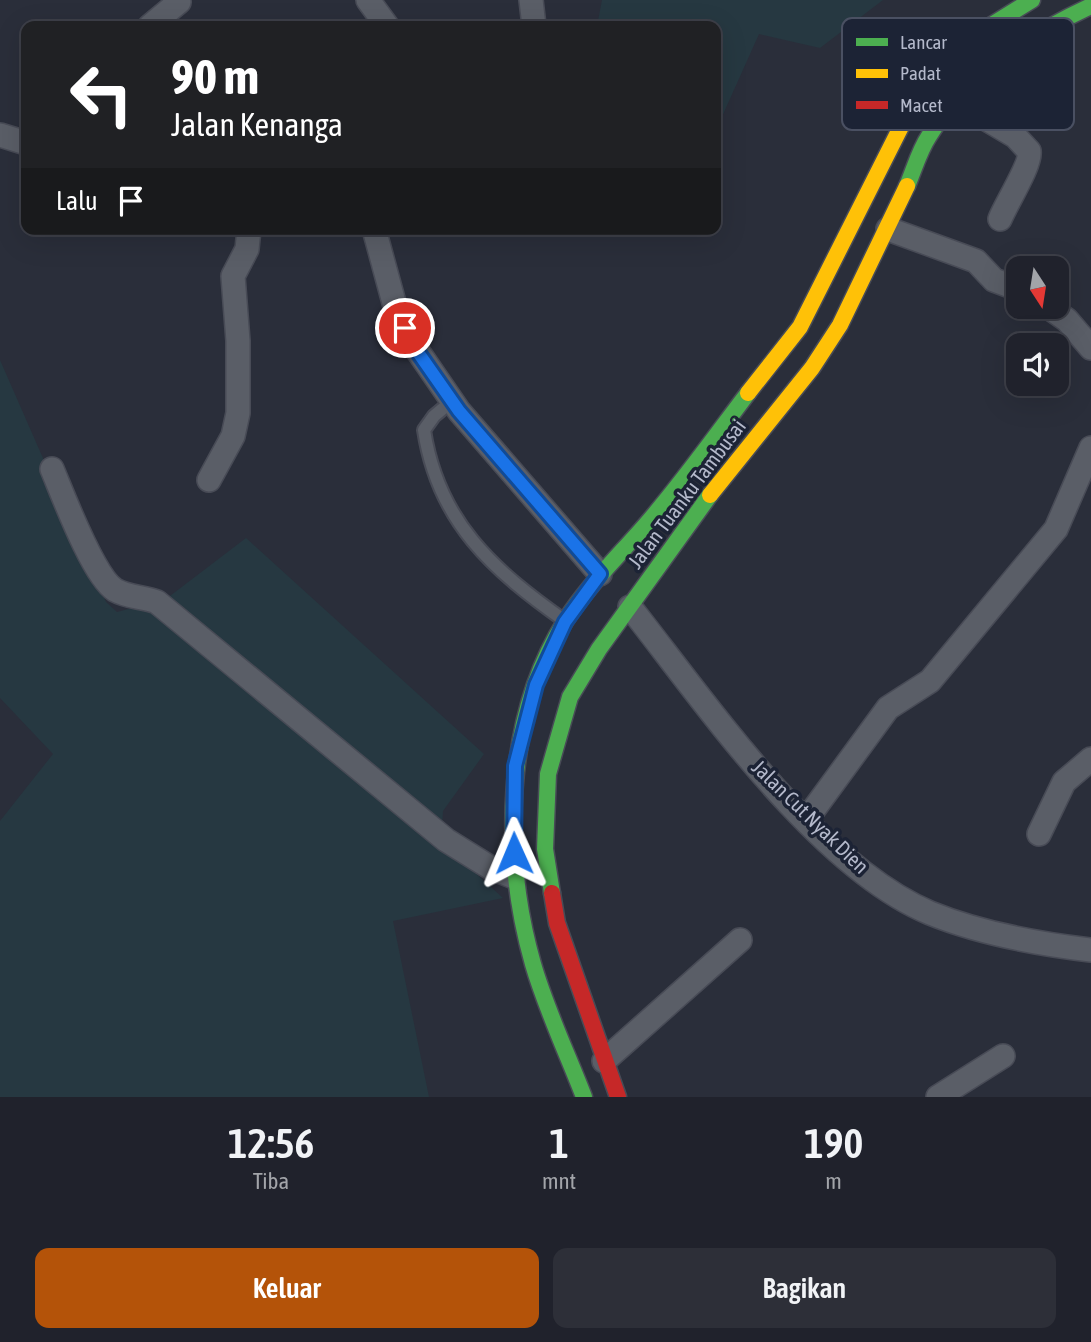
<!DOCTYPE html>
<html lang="id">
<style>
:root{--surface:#20222c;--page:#2d2f38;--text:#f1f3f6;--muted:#a2a4a9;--line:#3d3f48;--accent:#b45309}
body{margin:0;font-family:"Asap Condensed",sans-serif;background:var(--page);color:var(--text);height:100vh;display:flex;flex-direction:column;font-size:26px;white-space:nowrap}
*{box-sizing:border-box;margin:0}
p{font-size:23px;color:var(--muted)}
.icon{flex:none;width:38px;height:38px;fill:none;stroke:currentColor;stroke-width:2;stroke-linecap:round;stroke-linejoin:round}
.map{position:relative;height:1097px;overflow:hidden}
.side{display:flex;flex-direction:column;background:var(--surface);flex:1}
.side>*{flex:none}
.banner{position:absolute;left:21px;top:21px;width:700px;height:214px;border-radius:14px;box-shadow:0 7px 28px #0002,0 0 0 2px var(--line);background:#202124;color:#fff;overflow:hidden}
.needle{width:46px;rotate:168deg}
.controls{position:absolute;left:1006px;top:256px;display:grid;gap:14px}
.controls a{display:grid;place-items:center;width:63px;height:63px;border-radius:14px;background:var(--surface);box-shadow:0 7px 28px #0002,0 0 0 2px var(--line);font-size:35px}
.pin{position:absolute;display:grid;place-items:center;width:60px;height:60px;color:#fff;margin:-30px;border:4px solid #fff;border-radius:50%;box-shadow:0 2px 7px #0007}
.me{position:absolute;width:77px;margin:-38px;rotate:359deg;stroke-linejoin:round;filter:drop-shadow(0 0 5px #0008)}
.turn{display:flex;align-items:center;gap:24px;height:147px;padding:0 35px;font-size:32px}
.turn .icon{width:91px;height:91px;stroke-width:2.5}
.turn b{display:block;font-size:49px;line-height:60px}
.then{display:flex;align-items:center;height:66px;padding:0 35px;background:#0003;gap:14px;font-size:26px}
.eta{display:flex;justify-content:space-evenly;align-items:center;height:119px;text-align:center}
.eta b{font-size:42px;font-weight:600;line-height:49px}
.action{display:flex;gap:14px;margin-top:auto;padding:14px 35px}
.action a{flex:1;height:80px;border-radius:14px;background:var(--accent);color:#fff;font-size:28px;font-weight:600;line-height:80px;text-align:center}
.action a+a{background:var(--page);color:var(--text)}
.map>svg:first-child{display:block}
.green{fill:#263841}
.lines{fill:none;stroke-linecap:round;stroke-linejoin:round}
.lane-casing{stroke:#484b56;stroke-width:16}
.street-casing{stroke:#484b56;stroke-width:26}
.fast-casing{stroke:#484b56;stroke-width:19}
.slow-casing{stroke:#484b56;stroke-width:19}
.jam-casing{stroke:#484b56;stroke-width:19}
.lane{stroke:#5a5e67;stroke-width:12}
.street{stroke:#5a5e67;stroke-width:23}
.fast{stroke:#4caf50;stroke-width:16}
.slow{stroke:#ffc107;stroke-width:16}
.jam{stroke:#c62828;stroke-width:16}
.route-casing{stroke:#114b97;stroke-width:18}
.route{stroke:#1a73e8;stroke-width:12}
.labels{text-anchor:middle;stroke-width:7;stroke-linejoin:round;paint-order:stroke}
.street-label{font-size:21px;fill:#b4b9cb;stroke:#1c2335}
.key{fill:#1c2335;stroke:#4a5062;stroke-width:2}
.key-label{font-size:19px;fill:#b4b9cb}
</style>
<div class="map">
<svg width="1091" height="1097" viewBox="0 0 1091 1097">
<rect width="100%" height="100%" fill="#2a2e3a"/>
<!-- green -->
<g class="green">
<path d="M602,0H883L820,48L759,34L716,130V26H597Z"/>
<path d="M0,360L106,602L117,612L166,599L246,538L484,754L443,811L441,842L503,898L393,921L429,1097H0V821L53,754L0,698Z"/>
</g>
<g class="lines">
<defs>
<path id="lane" d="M452,401L434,416L424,430C438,522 493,570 565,621"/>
<g id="street">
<path d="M368,0L387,26"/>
<path d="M531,0L534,26"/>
<path d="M150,26L179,2"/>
<path d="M956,101L1015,136L1029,151C1032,163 1006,204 1000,219"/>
<path d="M0,135L26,143"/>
<path d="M374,229L396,310L415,347L459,411L600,574"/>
<path d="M888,229L976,261L994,280L1018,289"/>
<path d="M1047,306L1067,320L1091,348"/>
<path d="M52,469C63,495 93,576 115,590C127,597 143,597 157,602L446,840L491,868L514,877"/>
<path d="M209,480L233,436L238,413V341L233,276L247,249L249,229"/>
<path d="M630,607C705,702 817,866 930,913C979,933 1039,944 1091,950"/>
<path d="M806,820L888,708L930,681L1056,529L1091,448"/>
<path d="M1039,834L1064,782L1091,759"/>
<path d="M604,1061L740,940"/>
<path d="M938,1097L1003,1056"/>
</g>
<g id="fast">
<path d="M936,75L982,31L1032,0"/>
<path d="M907,186C914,170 919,151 929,136C966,76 1028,35 1091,6"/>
<path d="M552,893L545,849L548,774L570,697L599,649L710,495"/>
<path d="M584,1097C567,1053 546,1009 533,964C502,856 504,717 566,620C591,581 625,550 654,515C687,476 717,434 748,393"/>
</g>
<g id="slow">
<path d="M748,393L800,327L913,103L936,75"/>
<path d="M710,495L812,368L840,325L907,186"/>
</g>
<path id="jam" d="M552,893L557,923L618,1097"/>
</defs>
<!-- lane casing -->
<use href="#lane" class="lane-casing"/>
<!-- street casing -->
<use href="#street" class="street-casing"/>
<!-- fast casing -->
<use href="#fast" class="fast-casing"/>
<!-- slow casing -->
<use href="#slow" class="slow-casing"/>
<!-- jam casing -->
<use href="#jam" class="jam-casing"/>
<!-- lane -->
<use href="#lane" class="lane"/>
<!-- street -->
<use href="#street" class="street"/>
<!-- fast -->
<use href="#fast" class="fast"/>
<!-- slow -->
<use href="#slow" class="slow"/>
<!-- jam -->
<use href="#jam" class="jam"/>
</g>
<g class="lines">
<defs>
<path id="route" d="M405,328L415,348L459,411L600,574L565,622L536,685L515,766L514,853"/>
</defs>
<!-- route casing -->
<use href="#route" class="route-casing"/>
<!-- route -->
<use href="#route" class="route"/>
</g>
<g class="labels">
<!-- street labels -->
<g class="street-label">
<text transform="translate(687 494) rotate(-53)" y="7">Jalan Tuanku Tambusai</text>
<text transform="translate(810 817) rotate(44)" y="7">Jalan Cut Nyak Dien</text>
</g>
</g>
<!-- legend -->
<rect x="842" y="18" width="232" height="112" rx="10" class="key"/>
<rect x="856" y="38" width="32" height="8" fill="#4caf50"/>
<rect x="856" y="69" width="32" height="9" fill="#ffc107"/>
<rect x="856" y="101" width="32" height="8" fill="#c62828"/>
<g class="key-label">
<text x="900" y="49">Lancar</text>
<text x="900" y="80">Padat</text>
<text x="900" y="112">Macet</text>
</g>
</svg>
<div class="controls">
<a><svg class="needle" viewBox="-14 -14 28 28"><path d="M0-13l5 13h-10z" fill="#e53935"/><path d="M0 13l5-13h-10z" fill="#a2a4a9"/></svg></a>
<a><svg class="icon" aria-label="sound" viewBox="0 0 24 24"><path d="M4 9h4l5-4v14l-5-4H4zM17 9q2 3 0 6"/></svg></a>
</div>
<div class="pin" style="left:405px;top:328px;background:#d93025"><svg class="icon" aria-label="arrive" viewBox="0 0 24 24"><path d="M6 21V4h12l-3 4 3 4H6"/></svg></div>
<svg class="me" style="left:514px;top:853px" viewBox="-20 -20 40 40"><path d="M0-17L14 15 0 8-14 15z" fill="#1a73e8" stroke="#fff" stroke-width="4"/></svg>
<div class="banner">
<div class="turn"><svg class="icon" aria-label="left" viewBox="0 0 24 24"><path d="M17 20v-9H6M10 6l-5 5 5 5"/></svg><div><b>90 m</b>Jalan Kenanga</div></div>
<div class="then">Lalu<svg class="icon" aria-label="arrive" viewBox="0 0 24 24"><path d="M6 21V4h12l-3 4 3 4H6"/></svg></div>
</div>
</div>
<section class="side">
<div class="eta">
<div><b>12:56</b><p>Tiba</p></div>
<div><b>1</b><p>mnt</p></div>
<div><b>190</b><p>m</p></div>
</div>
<div class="action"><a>Keluar</a><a>Bagikan</a></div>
</section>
